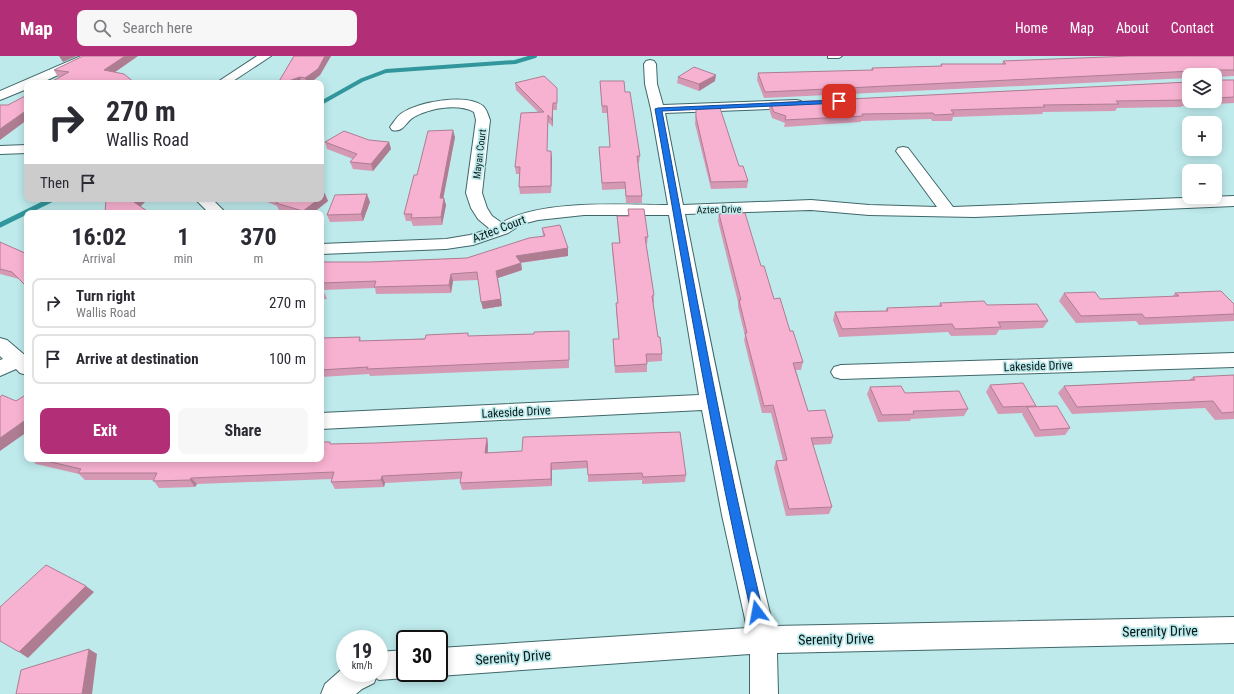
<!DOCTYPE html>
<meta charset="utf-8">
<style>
:root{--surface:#fff;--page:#f7f7f7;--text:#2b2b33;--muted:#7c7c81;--line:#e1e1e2;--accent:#b22f78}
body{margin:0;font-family:"Roboto Condensed",sans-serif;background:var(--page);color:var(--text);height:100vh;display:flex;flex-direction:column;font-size:15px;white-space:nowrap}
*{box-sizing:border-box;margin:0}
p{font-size:13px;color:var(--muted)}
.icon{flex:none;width:22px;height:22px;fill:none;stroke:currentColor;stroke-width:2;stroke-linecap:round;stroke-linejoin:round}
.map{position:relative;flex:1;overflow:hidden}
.side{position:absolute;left:24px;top:154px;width:300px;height:252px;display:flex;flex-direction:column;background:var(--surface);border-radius:8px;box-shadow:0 2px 10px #0003}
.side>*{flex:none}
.guide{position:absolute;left:24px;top:24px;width:300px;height:122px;border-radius:8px;box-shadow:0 2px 10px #0003;background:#fff;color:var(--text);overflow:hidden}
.buttons{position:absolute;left:1182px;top:12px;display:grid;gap:8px}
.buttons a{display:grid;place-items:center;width:40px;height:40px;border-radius:8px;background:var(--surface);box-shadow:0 2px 10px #0003;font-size:20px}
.speed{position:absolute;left:336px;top:574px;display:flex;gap:8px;font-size:20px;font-weight:700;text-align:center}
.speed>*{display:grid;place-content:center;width:52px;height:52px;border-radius:50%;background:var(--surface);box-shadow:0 2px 10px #0003;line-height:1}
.speed small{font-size:10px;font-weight:400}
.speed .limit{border:2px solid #111;border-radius:6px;background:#fff;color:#111}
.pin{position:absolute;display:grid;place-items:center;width:34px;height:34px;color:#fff;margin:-17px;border-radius:8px;box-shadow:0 2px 6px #0006}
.me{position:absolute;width:44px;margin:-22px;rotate:347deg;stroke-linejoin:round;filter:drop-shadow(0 0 3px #0008)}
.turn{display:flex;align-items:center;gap:14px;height:84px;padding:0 16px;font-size:18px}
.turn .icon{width:52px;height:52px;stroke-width:2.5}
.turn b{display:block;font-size:28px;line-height:34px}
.then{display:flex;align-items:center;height:38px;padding:0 16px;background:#0003;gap:8px;font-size:15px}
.eta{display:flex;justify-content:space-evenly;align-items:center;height:68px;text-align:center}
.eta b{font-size:24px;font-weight:700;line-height:28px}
.primary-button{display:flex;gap:8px;margin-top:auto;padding:8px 16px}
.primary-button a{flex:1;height:46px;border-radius:8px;background:var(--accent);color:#fff;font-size:16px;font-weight:700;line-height:46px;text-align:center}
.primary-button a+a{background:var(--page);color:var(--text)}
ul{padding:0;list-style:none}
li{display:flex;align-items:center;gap:12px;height:50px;margin:0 8px 6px;padding:0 8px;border:2px solid var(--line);border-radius:8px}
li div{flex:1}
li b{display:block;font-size:15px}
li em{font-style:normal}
header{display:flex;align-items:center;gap:24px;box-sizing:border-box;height:56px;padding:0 20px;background:var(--accent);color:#fff}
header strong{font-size:19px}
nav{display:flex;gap:22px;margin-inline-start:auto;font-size:14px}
.search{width:280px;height:36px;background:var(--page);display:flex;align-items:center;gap:10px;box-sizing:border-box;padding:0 14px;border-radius:8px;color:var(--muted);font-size:15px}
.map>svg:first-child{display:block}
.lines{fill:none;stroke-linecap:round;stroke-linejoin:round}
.stream-far1{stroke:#31979c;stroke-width:4}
.stream{stroke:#31979c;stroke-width:5}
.service-casing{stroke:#40676a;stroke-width:2}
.minor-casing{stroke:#40676a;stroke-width:2}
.service{fill:#fff;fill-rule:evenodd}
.minor{fill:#fff;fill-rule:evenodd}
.wall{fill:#d599b4}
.shaded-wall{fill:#ae7d92}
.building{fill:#f8b2d1;stroke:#ae7d92}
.route{fill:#1a73e8;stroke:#114b97}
.labels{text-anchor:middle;stroke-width:3.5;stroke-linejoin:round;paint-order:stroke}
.far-street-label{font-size:10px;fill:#08191a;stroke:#beeaec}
.street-label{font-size:12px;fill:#08191a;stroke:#beeaec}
.near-street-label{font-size:14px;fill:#08191a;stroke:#beeaec}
</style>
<header>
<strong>Map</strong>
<div class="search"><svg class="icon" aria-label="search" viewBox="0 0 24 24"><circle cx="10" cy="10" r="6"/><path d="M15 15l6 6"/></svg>Search here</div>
<nav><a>Home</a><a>Map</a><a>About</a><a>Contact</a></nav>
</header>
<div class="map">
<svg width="1234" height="638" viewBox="0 0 1234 638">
<rect width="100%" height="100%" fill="#beeaec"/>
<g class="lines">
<!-- stream-far1 -->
<path class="stream-far1" d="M321,47L362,24L386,15L515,6L535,0"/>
<!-- stream -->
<path class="stream" d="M0,169L53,143"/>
<defs>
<path id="service" d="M828,0H842L839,2H828Z"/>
<g id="minor">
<path d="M81,0H96L94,2L41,27H27V33L0,44V35Z"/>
<path d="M257,0H271L230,27H216Z"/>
<path d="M650,4L654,5L656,8L657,28L663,49L796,44L801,45L802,48L801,51L796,52L665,57L683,149L811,144L869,149L937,151L896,95L898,92L903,91L908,92L953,151L1234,140V150L974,161L869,159L811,154L685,158C712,296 740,434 773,570L1234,561V587L777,597L778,638H750V598L439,620L432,617H439V592L747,572L722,459L702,354L321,373V357L699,339L669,159H584L538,164L522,168L508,177L473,189L446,193L321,198V188L446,183L470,179L490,173L478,163L471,152L466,137L476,64L474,56C458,47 430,52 414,61C405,66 404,77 392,74L390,71C394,66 397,60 402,57C419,46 466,37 483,50C487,54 488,59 490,64L482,137L487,152L492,160L502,167C539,143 624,149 668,149L651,53L645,28L644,8L646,5Z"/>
<path d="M27,89V97L0,98V90Z"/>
<path d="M195,143H212L226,157H209Z"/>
<path d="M0,282L7,284L27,301V319L20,317L16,313L0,320V304L3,303L0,300Z"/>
<path d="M1234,297V311L841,323L834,321L831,316L834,311L841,309Z"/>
<path d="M405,594V617L415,618L405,622L379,624L376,622L374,627L362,633L356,638H321L325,628L342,613L345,612V617H379V596Z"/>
</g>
</defs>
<!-- service casing -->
<use href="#service" class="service-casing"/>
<!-- minor casing -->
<use href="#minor" class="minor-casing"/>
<!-- service -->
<use href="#service" class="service"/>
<!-- minor -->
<use href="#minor" class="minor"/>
</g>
<!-- wall -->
<g class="wall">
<path d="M83,0H138L115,16L58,21L54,14Z"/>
<path d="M294,0H331L320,19L310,27H278Z"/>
<path d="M1234,0V20L1218,21V24H1234V47L1182,50L1181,51L1117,52L1115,55L1043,56L1042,58L953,61L952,65H932L931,63L861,65V66L784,71L785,67L772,62L769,53L770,47L1189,26V45H1215V19H1189V22L764,42L757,24L758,17L871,14L872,12L940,10L941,8H1002L1003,5Z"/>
<path d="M678,21L715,25L699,35L677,27Z"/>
<path d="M600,25L625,36L640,100L639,107H638L642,140V147H626L625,133L602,134L599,91H610L607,57H602Z"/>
<path d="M515,27L557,32V54H553V71L548,66L547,95L552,102L551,137L520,138L519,131L520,118H516L515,111L538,56L516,34Z"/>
<path d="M696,53L739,110L748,125L747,132L711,133L695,68Z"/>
<path d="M455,81L443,142L446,149L442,169L413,170L411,165H406L404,158L417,119Z"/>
<path d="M369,84L389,86L391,93L373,115L353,113L350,106L353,103L327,93L325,86Z"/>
<path d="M325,138L328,145L313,157H287L279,154L277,150L260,143H321Z"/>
<path d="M370,146L363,165L330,166L327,159Z"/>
<path d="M628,153L648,181L647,188H646L654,239V247H653L658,281L662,298V305L647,306V316L615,317L613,283H619L616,255V247H618L612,194V187H619L617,160H628Z"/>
<path d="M719,158L761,210L774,243L790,275L803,306L801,314H796L808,355L833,381L831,388L813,389L832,451L829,458L786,460L774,412L776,405L783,404L771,357H762L744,284L745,280L738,251V246L718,165Z"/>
<path d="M542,172L568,192V200L521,207L522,214L498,222L502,250L483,253L478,224L453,225L451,237L376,238L375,232L322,234L324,236L327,243H321V206H370L467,202L543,180Z"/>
<path d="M0,186L27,198V232L19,223L0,218Z"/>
<path d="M1064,237L1100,243L1172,241L1175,237L1234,248V265L1139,269L1136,265L1076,267L1059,245Z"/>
<path d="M940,247L987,249L1048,265L1043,272L999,274L996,279L951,280L948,276L839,281L833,264L835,256L885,255L887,252L939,250Z"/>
<path d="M569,275V312L370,320L369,318L321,321V282L360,281L361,285L534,278Z"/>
<path d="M1234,319V363L1215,364L1205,352L1072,358L1058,337L1064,330L1189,324L1193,321Z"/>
<path d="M990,329L1036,350L1035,351L1070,372L1065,379L1035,381L1022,358L1023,357L998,358L986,336Z"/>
<path d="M870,331L905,337L968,353L964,360L911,363L910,365L878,366L867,338Z"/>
<path d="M487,382L488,389V397L522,395L686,419L685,426L642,428V424L588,426V412L552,414V430L462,434L460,427L461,423L385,427L384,431L335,433L331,426L332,423L197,428L195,431L159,432L153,424H85L79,418L36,408L31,403H321L331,388L376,387Z"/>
</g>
<!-- shaded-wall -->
<g class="shaded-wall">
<path d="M59,0H77L63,6Z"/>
<path d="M125,0H138L108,21L104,14Z"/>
<path d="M325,0H331L320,19L310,27H307L305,22Z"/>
<path d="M716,19L715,25L699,35V28Z"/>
<path d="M300,21L302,27H283Z"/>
<path d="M553,47V71L552,64Z"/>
<path d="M27,54V64L0,84V73Z"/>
<path d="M453,74L455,81L442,149L440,142Z"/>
<path d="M389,86L391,93L373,115L371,108Z"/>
<path d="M551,95L552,102L551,137Z"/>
<path d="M325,138L328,145L313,157H303V155L319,143H321V141Z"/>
<path d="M367,138L370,146L363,165L361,158Z"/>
<path d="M444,142L446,149L442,169L441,161Z"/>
<path d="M137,143H148L138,153L134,146Z"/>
<path d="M568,192V200L517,207L516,200Z"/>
<path d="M521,207L522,214L498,222L496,215Z"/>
<path d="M451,218L453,225L451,237L449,229Z"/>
<path d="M501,243L502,250L483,253L481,246Z"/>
<path d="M27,363V376L0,395V382Z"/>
<path d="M487,382L488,389L487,404L485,397Z"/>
<path d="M551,407L552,414V430L551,423Z"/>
<path d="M382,420L385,427L384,431L381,424Z"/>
<path d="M191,422L197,428L195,431L190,424Z"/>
<path d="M86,530L94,536L28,602L19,596Z"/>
<path d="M89,593L97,598L92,638H82Z"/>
</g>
<!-- building -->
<g class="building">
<path d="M83,0H125L104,14L124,18L135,27H49L69,16L54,14Z"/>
<path d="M294,0H325L318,13L305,22L300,21L283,27H278Z"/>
<path d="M1131,0H1234V14H1218V24H1234V41L1215,42V19H1194L1195,16L1193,15L765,36L758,17L873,14L872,12L942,10L941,8H1006L1003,5Z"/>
<path d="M694,11L716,19L699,28L678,21Z"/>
<path d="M544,20L557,32V47H553L552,64L548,59L547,95H551V130L519,131L520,111H515L521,57L544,56L515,27Z"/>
<path d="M600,25H624L625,36H630L640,100H637L642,140H626L625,126L602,127L599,91H610L607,50H602Z"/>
<path d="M1189,26V43H1184L1186,44L1116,45L1119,48L1043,49L1045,51L951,54L954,58L935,59L933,57L862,58L863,60L785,64L786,60L774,56L770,47Z"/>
<path d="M27,39V54L0,73V49H8Z"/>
<path d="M720,52L739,110H743L748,125L711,126L696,61V53Z"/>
<path d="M453,74L440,142H444L441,161L411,162L412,158H404L414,119H417L428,75Z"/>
<path d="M344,75L369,84L389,86L371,108L350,106L357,98L325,86Z"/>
<path d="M321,137L325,138L321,141Z"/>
<path d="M367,138L361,158L327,159L335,139Z"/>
<path d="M106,143H137L134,146L150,157H105Z"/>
<path d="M274,143H319L303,155L276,147L279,145Z"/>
<path d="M628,153H644L648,181H645L654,239L652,240L658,281H660L662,298H646L647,308L615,310L613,283H619L616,247H618L612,187H620L617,160H629Z"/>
<path d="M745,157L761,210H764L774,243L780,242L790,275H793L803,306L793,307L808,355L825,354L833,381L811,382L832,451L789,453L776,405L787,404L773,349L764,350L745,277H747L739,244H741L719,158Z"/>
<path d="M560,169L568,192L516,200L521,207L496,215L501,243L481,246L477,216L451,218L449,229L374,231L376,225L321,227V206H370L467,202L529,182L545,180L542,172Z"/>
<path d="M0,186L27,198V231L12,216L0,213Z"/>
<path d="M1221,235L1234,248V258L1145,262L1142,258L1081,260L1064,237L1095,236L1100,243L1179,240L1175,237Z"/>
<path d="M984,245L987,249L1037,248L1048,265L998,266L1001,271L955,273L952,268L842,273L835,256L888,255L887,252L942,250L940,247Z"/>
<path d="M569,275V304L367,313L368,311L321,314V282L360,281L359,285L425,283L426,279L468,277V280L534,278V276Z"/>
<path d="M1234,319V356L1222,357L1213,345L1077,351L1064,330L1195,324L1193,321Z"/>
<path d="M1023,327L1036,350L1003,351L990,329Z"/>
<path d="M901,330L905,337L959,335L968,353L913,355L914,358L882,359L870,331Z"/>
<path d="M27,338V363L0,382V341L2,339L16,345Z"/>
<path d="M1057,350L1070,372L1040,374L1027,351Z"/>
<path d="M680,376L686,419L643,421L642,417L588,419L587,405L551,407V423L460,427L462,416L382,420L381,424L331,426L334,416L191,422L190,424L153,425L157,417H78L81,413L38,403H321V386H330V388L376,387L487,382L485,397L522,395L523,381Z"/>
<path d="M46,509L86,530L19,596L0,585V551Z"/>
<path d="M89,593L82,638H16L21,614Z"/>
</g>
<!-- route -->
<path class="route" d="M839,44H841V47L662,55C693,223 723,390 763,556L761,561L757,562L752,561L751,556C713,390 685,222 655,53L658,52Z"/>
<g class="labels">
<!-- far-street labels -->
<g class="far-street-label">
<text transform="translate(479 98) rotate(-83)" y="4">Mayan Court</text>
<text transform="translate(719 153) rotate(-1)" y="4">Aztec Drive</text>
</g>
<!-- street labels -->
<g class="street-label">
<text transform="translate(499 173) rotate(-21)" y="4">Aztec Court</text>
<text transform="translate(1038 310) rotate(-2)" y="4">Lakeside Drive</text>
<text transform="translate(516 356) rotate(-3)" y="4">Lakeside Drive</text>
</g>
<!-- near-street labels -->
<g class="near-street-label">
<text transform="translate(1160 575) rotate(-1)" y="5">Serenity Drive</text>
<text transform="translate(836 583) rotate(-1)" y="5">Serenity Drive</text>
<text transform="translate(513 601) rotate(-4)" y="5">Serenity Drive</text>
</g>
</g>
</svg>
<div class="buttons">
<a><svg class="icon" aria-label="layers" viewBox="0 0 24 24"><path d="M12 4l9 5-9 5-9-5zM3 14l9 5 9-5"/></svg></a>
<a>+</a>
<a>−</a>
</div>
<div class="speed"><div>19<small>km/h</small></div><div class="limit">30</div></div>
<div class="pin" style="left:839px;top:45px;background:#d93025"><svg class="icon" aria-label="arrive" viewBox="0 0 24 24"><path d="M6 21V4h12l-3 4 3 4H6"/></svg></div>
<svg class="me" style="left:757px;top:556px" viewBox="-20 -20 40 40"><path d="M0-17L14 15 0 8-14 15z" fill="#1a73e8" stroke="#fff" stroke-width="4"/></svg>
<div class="guide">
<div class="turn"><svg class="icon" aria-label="right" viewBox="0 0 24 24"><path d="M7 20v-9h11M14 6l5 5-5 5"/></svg><div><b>270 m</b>Wallis Road</div></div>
<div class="then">Then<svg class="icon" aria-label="arrive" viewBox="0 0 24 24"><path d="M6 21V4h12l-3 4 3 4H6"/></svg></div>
</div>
<section class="side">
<div class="eta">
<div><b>16:02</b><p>Arrival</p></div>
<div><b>1</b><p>min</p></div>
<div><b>370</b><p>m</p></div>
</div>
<ul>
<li><svg class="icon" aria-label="right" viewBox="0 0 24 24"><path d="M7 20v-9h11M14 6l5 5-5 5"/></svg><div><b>Turn right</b><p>Wallis Road</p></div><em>270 m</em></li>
<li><svg class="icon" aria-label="arrive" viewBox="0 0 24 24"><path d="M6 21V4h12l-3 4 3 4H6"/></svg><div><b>Arrive at destination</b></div><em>100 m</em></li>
</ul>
<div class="primary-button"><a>Exit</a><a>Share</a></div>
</section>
</div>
